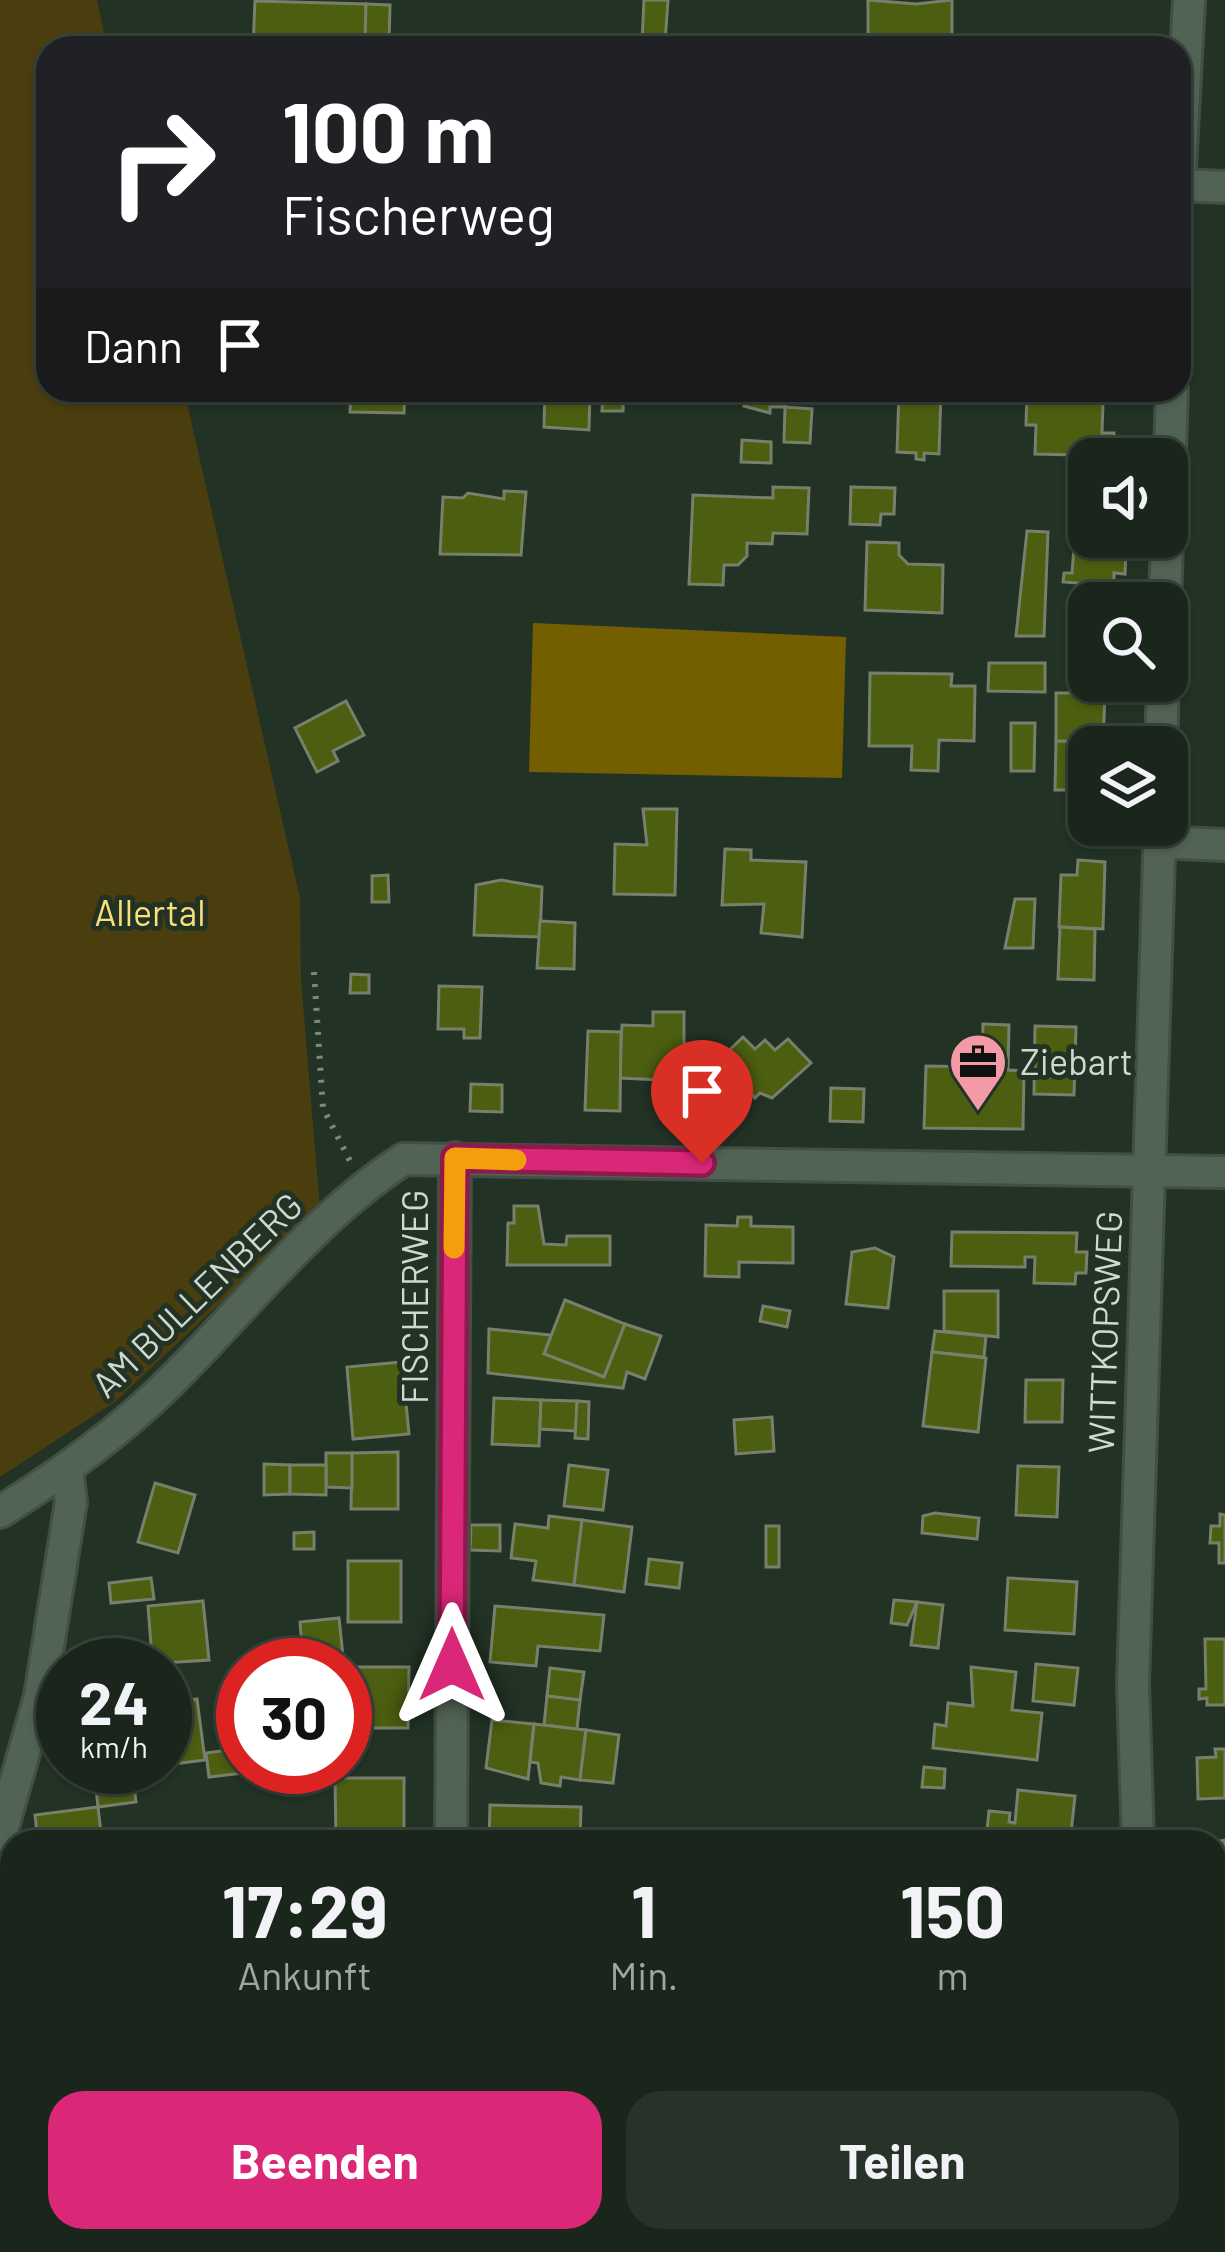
<!DOCTYPE html>
<html lang="de">
<style>
:root{--surface:#1a261c;--page:#273229;--text:#f1f3f6;--muted:#9fa5a3;--line:#38433b;--accent:#db2777}
body{margin:0;font-family:Barlow,sans-serif;background:var(--page);color:var(--text);height:100vh;display:flex;flex-direction:column;font-size:45px;white-space:nowrap}
*{box-sizing:border-box;margin:0}
p{font-size:39px;color:var(--muted)}
.icon{flex:none;width:66px;height:66px;fill:none;stroke:currentColor;stroke-width:2;stroke-linecap:round;stroke-linejoin:round}
.map{position:relative;flex:1;overflow:hidden}
.details{position:absolute;left:0px;top:1830px;width:1227px;height:423px;display:flex;flex-direction:column;background:var(--surface);border-radius:36px 36px 0 0;box-shadow:0 3px 9px #0004,0 0 0 3px var(--line)}
.details>*{flex:none}
.banner{position:absolute;left:36px;top:36px;width:1155px;height:366px;border-radius:36px;box-shadow:0 3px 9px #0004,0 0 0 3px var(--line);background:#202124;color:#fff;overflow:hidden}
.tools{position:absolute;left:1068px;top:438px;display:grid;gap:24px}
.tools a{display:grid;place-items:center;width:120px;height:120px;border-radius:24px;background:var(--surface);box-shadow:0 3px 9px #0004,0 0 0 3px var(--line);font-size:60px}
.speed{position:absolute;left:36px;top:1638px;display:flex;gap:24px;font-size:60px;font-weight:700;text-align:center}
.speed>*{display:grid;place-content:center;width:156px;height:156px;border-radius:50%;background:var(--surface);box-shadow:0 3px 9px #0004,0 0 0 3px var(--line);line-height:1}
.speed small{font-size:30px;font-weight:400}
.speed .limit{border:18px solid #d22;background:#fff;color:#111}
.pin{position:absolute;display:grid;place-items:center;width:102px;height:102px;color:#fff;margin:-123px -51px;border-radius:50% 50% 50% 0;rotate:-45deg;box-shadow:0 0 12px #0007}
.pin .icon{rotate:45deg}
.me{position:absolute;width:132px;margin:-66px;rotate:0deg;stroke-linejoin:round;filter:drop-shadow(0 0 9px #0008)}
.turn{display:flex;align-items:center;gap:42px;height:252px;padding:0 48px;font-size:54px}
.turn .icon{width:156px;height:156px;stroke-width:2.5}
.turn b{display:block;font-size:84px;line-height:102px}
.then{display:flex;align-items:center;height:114px;padding:0 48px;background:#0003;gap:24px;font-size:45px}
.eta{display:flex;justify-content:space-evenly;align-items:center;height:204px;text-align:center}
.eta b{font-size:72px;font-weight:700;line-height:84px}
.primary-button{display:flex;gap:24px;margin-top:auto;padding:24px 48px}
.primary-button a{flex:1;height:138px;border-radius:36px;background:var(--accent);color:#fff;font-size:48px;font-weight:700;line-height:138px;text-align:center}
.primary-button a+a{background:var(--page);color:var(--text)}
.map>svg:first-child{display:block}
.green{fill:#4a3e0e}
.forest{fill:#735f00}
.building{fill:#4c5e10;stroke:#787f6b;stroke-width:3}
.lines{fill:none;stroke-linecap:round;stroke-linejoin:round}
.minor-casing{stroke:#424f44;stroke-width:36}
.path{stroke:#7c897e;stroke-width:6;stroke-dasharray:3 9;stroke-linecap:butt}
.minor{stroke:#516354;stroke-width:30}
.route-casing{stroke:#8e194d;stroke-width:30}
.route{stroke:#db2777;stroke-width:21}
.slow{stroke:#f59e0b;stroke-width:21}
.labels{text-anchor:middle;stroke-width:10;stroke-linejoin:round;paint-order:stroke}
.park-label{font-size:36px;fill:#fbdf79;stroke:#223225}
.poi-label{font-size:36px;fill:#cfd9d0;stroke:#223225;text-anchor:start}
.street-label{font-size:36px;fill:#cfd9d0;stroke:#223225}
</style>
<div class="map">
<svg width="1225" height="2252" viewBox="0 0 1225 2252">
<rect width="100%" height="100%" fill="#223225"/>
<!-- green -->
<path class="green" d="M0,0H97L107,48H48V390H184L300,898L301,980L320,1209L116,1401L0,1477Z"/>
<!-- forest -->
<path class="forest" d="M533,623L846,637L842,778L529,772Z"/>
<!-- building -->
<g class="building">
<path d="M644,0H668L665,43L642,42Z"/>
<path d="M868,0L916,4L952,0V48H868Z"/>
<path d="M255,1L366,4L365,48H253Z"/>
<path d="M366,4L390,5L389,43L365,42Z"/>
<path d="M351,390H405L404,413L350,412Z"/>
<path d="M419,390H453L452,403L419,401Z"/>
<path d="M545,390H590L589,430L544,427Z"/>
<path d="M603,390H624L623,411H602Z"/>
<path d="M745,390H786L785,407H770V413L744,406Z"/>
<path d="M1027,390H1062L1061,401L1103,403L1102,433H1114L1113,459H1089V469L1073,468L1074,455L1035,454L1036,425H1026Z"/>
<path d="M899,391L941,392L939,454L924,453V460L916,459V453L897,452Z"/>
<path d="M785,407L812,409L810,443L784,442Z"/>
<path d="M742,440L771,442V463L741,462Z"/>
<path d="M773,487L809,488L807,534L773,533L772,544L747,543V556L738,565H724L723,585L689,584L693,495L773,498Z"/>
<path d="M851,487L895,488L894,514H881L880,525L850,524Z"/>
<path d="M504,491L526,492L521,555L440,554L443,497L463,498L468,493L504,499Z"/>
<path d="M1077,510L1089,511V537H1116L1115,550L1126,551L1125,574L1114,573V586L1063,582L1064,573H1072Z"/>
<path d="M1027,531L1048,532L1044,636H1016Z"/>
<path d="M867,542L899,543V555L908,564L943,565L942,613L865,610Z"/>
<path d="M989,663H1045V692L988,691Z"/>
<path d="M870,673L952,674L951,686H975L974,741L939,740L938,771L911,770L912,746H869Z"/>
<path d="M1056,693H1105L1103,742L1056,741Z"/>
<path d="M346,701L364,735L333,751L338,761L317,772L295,728Z"/>
<path d="M1011,723H1035L1034,771H1011Z"/>
<path d="M1056,741L1103,742V747H1089V790H1055Z"/>
<path d="M643,809H677L675,895L614,894L615,844L647,845Z"/>
<path d="M725,849L751,850V860L806,862L802,937L761,933L764,904L722,905Z"/>
<path d="M1078,860L1105,862L1103,929L1059,927L1061,875H1077Z"/>
<path d="M388,875L389,902H372V876Z"/>
<path d="M501,880L542,887L540,937L474,935L476,885Z"/>
<path d="M1015,899H1035L1033,948H1005Z"/>
<path d="M540,921L575,923L574,969L537,968Z"/>
<path d="M1060,927L1095,929L1094,980L1058,979Z"/>
<path d="M351,974L369,975V993H350Z"/>
<path d="M439,986L482,987L480,1038H464V1029H438Z"/>
<path d="M653,1012H684V1081L619,1078L622,1025L653,1026Z"/>
<path d="M983,1024L1009,1025L1008,1070L1024,1071L1023,1129L924,1128L926,1066L982,1067Z"/>
<path d="M1035,1026L1076,1027L1074,1095L1034,1094Z"/>
<path d="M588,1031L621,1032L620,1111L585,1110Z"/>
<path d="M743,1037L755,1049L765,1040L775,1050L788,1039L811,1063L772,1098L760,1093L755,1098L719,1060Z"/>
<path d="M471,1084L502,1085V1112L470,1111Z"/>
<path d="M831,1088L864,1089L863,1122L830,1121Z"/>
<path d="M514,1206H538L544,1244L566,1245L567,1236H610V1265H507L508,1223H514Z"/>
<path d="M738,1217H751V1226L793,1227V1263L739,1262V1277L705,1276L706,1225L737,1226Z"/>
<path d="M952,1232L1077,1233L1076,1252H1087L1086,1273H1076L1075,1284L1034,1283L1035,1257H1025V1267L951,1266Z"/>
<path d="M875,1248L894,1257L888,1308L846,1304L852,1252Z"/>
<path d="M944,1291H998V1337L944,1331Z"/>
<path d="M565,1300L625,1324L604,1377L544,1354Z"/>
<path d="M763,1306L790,1311L787,1327L760,1321Z"/>
<path d="M625,1324L661,1336L645,1379L627,1372L623,1388L488,1373L489,1329L551,1335L544,1354L604,1377Z"/>
<path d="M935,1331L986,1336L984,1357L932,1352Z"/>
<path d="M932,1352L986,1358L978,1432L923,1426Z"/>
<path d="M402,1362L409,1434L353,1439L347,1367Z"/>
<path d="M1026,1380H1063L1062,1422H1025Z"/>
<path d="M494,1398L541,1400L539,1446L492,1444Z"/>
<path d="M541,1400L577,1401L576,1431L540,1429Z"/>
<path d="M577,1401L589,1402L588,1439L575,1438Z"/>
<path d="M772,1417L774,1451L736,1454L734,1420Z"/>
<path d="M398,1452V1509H351L352,1453Z"/>
<path d="M326,1453H352V1488L326,1487Z"/>
<path d="M264,1464L290,1465V1494L264,1495Z"/>
<path d="M290,1465H326V1495L290,1494Z"/>
<path d="M569,1465L608,1470L603,1510L564,1506Z"/>
<path d="M1018,1466L1059,1467L1057,1517L1016,1515Z"/>
<path d="M155,1483L195,1495L178,1553L138,1542Z"/>
<path d="M935,1513L979,1518L977,1539L922,1533L923,1516Z"/>
<path d="M1220,1514L1225,1515V1563H1219V1543H1210L1211,1526H1220Z"/>
<path d="M549,1516L582,1520L574,1585L533,1580L536,1561L511,1558L515,1524L548,1528Z"/>
<path d="M582,1520L632,1527L624,1592L574,1585Z"/>
<path d="M471,1525H500V1551L470,1550Z"/>
<rect x="766" y="1526" width="13" height="41"/>
<path d="M314,1532V1549H294V1533Z"/>
<path d="M649,1559L682,1563L679,1588L646,1584Z"/>
<rect x="348" y="1561" width="53" height="61"/>
<path d="M151,1578L154,1599L111,1603L109,1583Z"/>
<path d="M1008,1578L1077,1582L1074,1634L1005,1630Z"/>
<path d="M894,1600L917,1602L907,1625L891,1623Z"/>
<path d="M203,1601L209,1660L131,1665L129,1647L151,1645L148,1606Z"/>
<path d="M917,1602L943,1605L938,1648L911,1645Z"/>
<path d="M495,1606L604,1615L600,1651L538,1646L536,1666L490,1662Z"/>
<path d="M339,1618L343,1656L303,1660L300,1622Z"/>
<path d="M1205,1639H1225V1705H1207V1698L1199,1699V1689H1206Z"/>
<path d="M1036,1664L1078,1668L1074,1705L1033,1701Z"/>
<path d="M354,1667H409L408,1728H354Z"/>
<path d="M971,1667L1016,1672L1012,1710L1042,1713L1037,1760L933,1748L935,1724L946,1726L948,1703L973,1706Z"/>
<path d="M550,1668L584,1672L580,1700L547,1696Z"/>
<path d="M547,1696L580,1700L577,1729L544,1725Z"/>
<path d="M197,1699L205,1760L165,1765V1704Z"/>
<path d="M492,1720L534,1724L528,1779L486,1768Z"/>
<path d="M534,1724L586,1730L580,1780L561,1777L560,1786L541,1783L538,1763L530,1762Z"/>
<path d="M586,1730L619,1735L613,1783L580,1780Z"/>
<path d="M243,1748V1767L252,1772L209,1777L206,1753Z"/>
<path d="M1215,1749H1225V1798L1198,1799L1197,1758L1216,1757Z"/>
<path d="M150,1767L132,1769L136,1802L98,1807L94,1771Z"/>
<path d="M924,1767L945,1769L944,1788L922,1787Z"/>
<path d="M335,1778H404V1838L336,1839Z"/>
<path d="M1018,1790L1075,1796L1070,1842L986,1839L989,1811L1010,1813L1009,1822L1015,1823Z"/>
<path d="M490,1805L581,1807L580,1842H489Z"/>
<path d="M98,1807L102,1842H38L35,1815Z"/>
<path d="M133,1832L134,1842H102L101,1835Z"/>
<path d="M1225,1840V1896L1222,1897L1215,1842Z"/>
<path d="M1225,1977V2019L1215,2020V1978Z"/>
<path d="M12,2138V2212H11L2,2139Z"/>
<path d="M364,2241H433L434,2252H364Z"/>
<path d="M515,2241H564L562,2252H513Z"/>
<path d="M581,2241H620L618,2252H579Z"/>
<path d="M849,2241L901,2247V2252H847Z"/>
<path d="M902,2241H925L923,2252H901Z"/>
</g>
<g class="lines">
<defs>
<g id="minor">
<path d="M1179,185L1225,187"/>
<path d="M1179,187L1189,0"/>
<path d="M1165,603L1172,390"/>
<path d="M1161,747L1163,681"/>
<path d="M1159,842L1225,845"/>
<path d="M0,1512C58,1476 113,1437 163,1389C242,1313 311,1219 404,1159L1225,1172"/>
<path d="M0,1837L40,1696L71,1502L67,1470"/>
<path d="M451,1842L455,1158"/>
<path d="M1138,1842L1133,1683L1160,825"/>
<path d="M1215,2193L1225,2191"/>
<path d="M1147,2241L1172,2244"/>
<path d="M449,2252V2241"/>
</g>
</defs>
<!-- minor casing -->
<use href="#minor" class="minor-casing"/>
<!-- path -->
<path class="path" d="M314,972L323,1108L350,1161"/>
<!-- minor -->
<use href="#minor" class="minor"/>
</g>
<g class="lines">
<defs>
<path id="route" d="M452,1665L455,1158L702,1163"/>
</defs>
<!-- route casing -->
<use href="#route" class="route-casing"/>
<!-- route -->
<use href="#route" class="route"/>
<!-- slow -->
<path class="slow" d="M454,1248L455,1158L516,1160"/>
</g>
<!-- icons -->
<defs>
<symbol id="office-pin" viewBox="-11 -11 22 30"><path d="M0 17L-7.5 6A9.5 9.5 0 1 1 7.5 6Z" fill="#f49aa6" stroke="#223225"/><path d="M-6-3h4V-5.5h4V-3h4V5H-6ZM-1-4.5V-3h2v-1.5ZM-6 0V1H6V0Z" fill="#111"/></symbol>
</defs>
<g fill-rule="evenodd">
<use href="#office-pin" x="945" y="1029" width="66" height="90"/>
</g>
<g class="labels">
<!-- park labels -->
<g class="park-label">
<text x="150" y="926">Allertal</text>
</g>
<!-- poi labels -->
<g class="poi-label">
<text x="1020" y="1075">Ziebart</text>
</g>
<!-- street labels -->
<g class="street-label">
<text transform="translate(197 1295) rotate(-44)" y="13">AM BULLENBERG</text>
<text transform="translate(415 1297) rotate(-90)" y="13">FISCHERWEG</text>
<text transform="translate(1105 1332) rotate(-88)" y="13">WITTKOPSWEG</text>
</g>
</g>
</svg>
<div class="tools">
<a><svg class="icon" aria-label="sound" viewBox="0 0 24 24"><path d="M4 9h4l5-4v14l-5-4H4zM17 9q2 3 0 6"/></svg></a>
<a><svg class="icon" aria-label="search" viewBox="0 0 24 24"><circle cx="10" cy="10" r="6"/><path d="M15 15l6 6"/></svg></a>
<a><svg class="icon" aria-label="layers" viewBox="0 0 24 24"><path d="M12 4l9 5-9 5-9-5zM3 14l9 5 9-5"/></svg></a>
</div>
<div class="speed"><div>24<small>km/h</small></div><div class="limit">30</div></div>
<div class="pin" style="left:702px;top:1163px;background:#d93025"><svg class="icon" aria-label="arrive" viewBox="0 0 24 24"><path d="M6 21V4h12l-3 4 3 4H6"/></svg></div>
<svg class="me" style="left:452px;top:1665px" viewBox="-20 -20 40 40"><path d="M0-17L14 15 0 8-14 15z" fill="#db2777" stroke="#fff" stroke-width="4"/></svg>
<div class="banner">
<div class="turn"><svg class="icon" aria-label="right" viewBox="0 0 24 24"><path d="M7 20v-9h11M14 6l5 5-5 5"/></svg><div><b>100 m</b>Fischerweg</div></div>
<div class="then">Dann<svg class="icon" aria-label="arrive" viewBox="0 0 24 24"><path d="M6 21V4h12l-3 4 3 4H6"/></svg></div>
</div>
<section class="details">
<div class="eta">
<div><b>17:29</b><p>Ankunft</p></div>
<div><b>1</b><p>Min.</p></div>
<div><b>150</b><p>m</p></div>
</div>
<div class="primary-button"><a>Beenden</a><a>Teilen</a></div>
</section>
</div>
